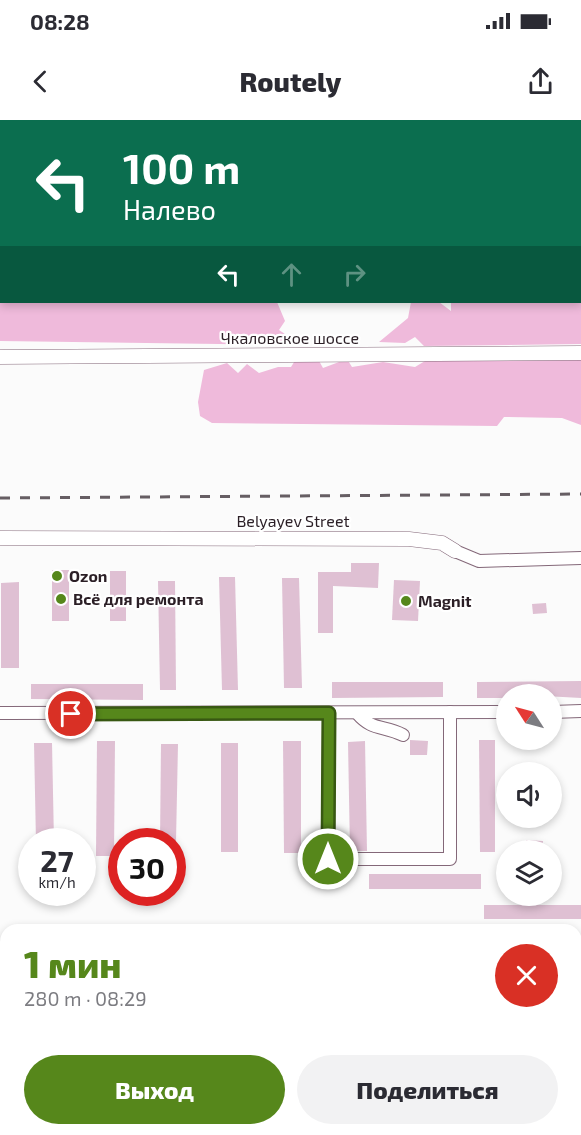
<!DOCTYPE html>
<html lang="ru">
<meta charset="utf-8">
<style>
:root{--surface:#fff;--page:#f2f2f3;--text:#2b2b33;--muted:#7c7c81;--accent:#56871b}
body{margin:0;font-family:"Exo 2",sans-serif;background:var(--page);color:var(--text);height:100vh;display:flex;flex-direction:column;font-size:22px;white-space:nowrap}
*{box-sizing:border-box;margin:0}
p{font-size:20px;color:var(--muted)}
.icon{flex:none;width:33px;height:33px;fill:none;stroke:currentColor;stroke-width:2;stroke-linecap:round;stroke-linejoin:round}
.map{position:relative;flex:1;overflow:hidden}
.drawer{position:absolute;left:0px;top:804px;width:582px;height:212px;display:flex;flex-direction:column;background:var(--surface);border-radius:18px 18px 0 0;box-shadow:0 3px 9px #0003}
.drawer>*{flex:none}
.hud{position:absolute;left:0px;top:0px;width:582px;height:183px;box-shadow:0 3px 9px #0003;background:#0b6e4f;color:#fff;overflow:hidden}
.needle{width:39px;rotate:306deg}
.buttons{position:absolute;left:496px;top:564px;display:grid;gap:12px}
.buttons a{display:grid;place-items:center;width:66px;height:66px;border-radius:50%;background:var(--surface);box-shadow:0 3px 9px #0003;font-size:30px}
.speed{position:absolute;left:18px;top:708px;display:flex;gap:12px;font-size:30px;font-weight:700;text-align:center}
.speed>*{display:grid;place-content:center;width:78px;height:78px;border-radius:50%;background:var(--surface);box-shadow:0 3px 9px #0003;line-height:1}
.speed small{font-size:15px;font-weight:400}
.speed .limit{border:9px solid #d22;background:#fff;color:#111}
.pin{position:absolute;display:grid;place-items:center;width:51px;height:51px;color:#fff;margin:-26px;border:3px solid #fff;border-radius:50%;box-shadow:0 2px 6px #0007}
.me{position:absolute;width:66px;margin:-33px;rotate:0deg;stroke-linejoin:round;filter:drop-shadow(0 0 4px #0008)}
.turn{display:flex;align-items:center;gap:21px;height:126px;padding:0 24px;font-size:27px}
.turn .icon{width:78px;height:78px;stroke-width:2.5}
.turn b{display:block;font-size:42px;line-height:51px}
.lanes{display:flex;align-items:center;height:57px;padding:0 24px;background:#0003;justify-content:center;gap:30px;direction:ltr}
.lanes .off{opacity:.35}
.round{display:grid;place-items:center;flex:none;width:63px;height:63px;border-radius:32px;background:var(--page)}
.overview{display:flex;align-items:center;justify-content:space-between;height:102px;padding:0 24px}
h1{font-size:36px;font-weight:800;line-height:45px;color:var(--accent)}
.action{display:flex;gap:12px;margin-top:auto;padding:12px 24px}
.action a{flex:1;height:69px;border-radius:36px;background:var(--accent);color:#fff;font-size:24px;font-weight:800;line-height:69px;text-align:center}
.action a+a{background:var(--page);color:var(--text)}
.status{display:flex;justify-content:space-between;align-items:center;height:42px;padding:0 30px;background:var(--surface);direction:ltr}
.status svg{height:16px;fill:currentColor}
header{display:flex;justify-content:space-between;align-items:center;height:78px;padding:0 24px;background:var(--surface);font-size:27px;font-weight:800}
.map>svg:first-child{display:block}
.forest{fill:#efbadb}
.building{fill:#dfc0d3}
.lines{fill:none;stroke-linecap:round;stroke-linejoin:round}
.minor-casing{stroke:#846879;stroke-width:14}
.tertiary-casing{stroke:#846879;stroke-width:15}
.minor{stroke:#fff;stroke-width:12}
.tertiary{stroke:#fff;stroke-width:14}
.rail{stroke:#665e63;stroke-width:3;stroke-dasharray:10 10;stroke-linecap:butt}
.route-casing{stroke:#385812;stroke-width:15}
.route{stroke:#56871b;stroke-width:10}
.poi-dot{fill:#56871b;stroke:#fff;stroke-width:2}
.labels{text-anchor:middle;stroke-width:4.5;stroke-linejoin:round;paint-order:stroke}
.street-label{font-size:16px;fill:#2b1f26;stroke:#fff}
.poi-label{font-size:16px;font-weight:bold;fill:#2b1f26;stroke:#fff;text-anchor:start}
</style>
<div class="status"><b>08:28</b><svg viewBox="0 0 49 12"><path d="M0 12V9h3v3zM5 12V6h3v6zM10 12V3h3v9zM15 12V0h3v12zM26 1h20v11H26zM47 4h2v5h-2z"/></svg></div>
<header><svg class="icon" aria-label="back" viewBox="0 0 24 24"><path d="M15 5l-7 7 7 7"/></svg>Routely<svg class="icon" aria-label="share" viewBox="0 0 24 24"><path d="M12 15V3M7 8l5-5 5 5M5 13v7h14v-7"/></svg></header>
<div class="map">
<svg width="581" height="1015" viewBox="0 0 581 1015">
<rect width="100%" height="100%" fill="#fbfbfb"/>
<!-- forest -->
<g class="forest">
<path d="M0,0H581V36L580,2H2V182H277L285,201L279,210L291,218V225L0,221Z"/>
<path d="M581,53V224L424,226L415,217L405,223L379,222L408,198L411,182H439L451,191V182H580Z"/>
<path d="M430,238H581V305L562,298L504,297L497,306L212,303L200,296L198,282L204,250L227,243L238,253L247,244L259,253L278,247H291L296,239H318L323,248L347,239L352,247L383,242L415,247Z"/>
</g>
<!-- building -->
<g class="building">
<path d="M351,443H379L378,468L333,466V513H318V452H351Z"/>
<rect x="52" y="450" width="17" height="51"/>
<rect x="110" y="451" width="16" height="50"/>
<path d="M219,457H235L238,570H222Z"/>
<path d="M282,458H299L302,568H284Z"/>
<path d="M394,460L420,461L418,501L392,500Z"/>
<path d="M158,461H175L176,570H160Z"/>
<path d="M19,462V548H1V463Z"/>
<path d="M546,483L547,493L533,494L532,484Z"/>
<path d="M581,561V578L507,574V578H477V562Z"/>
<path d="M332,562H443V577L332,578Z"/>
<path d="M31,564H143V580L31,579Z"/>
<path d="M410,620L428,621L427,635H410Z"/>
<path d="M479,620H495V732H480Z"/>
<path d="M97,621H115L114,736H96Z"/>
<path d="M283,621H301V733H284Z"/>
<path d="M365,621L367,731H350L348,622Z"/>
<path d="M34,623H52L54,722H36Z"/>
<rect x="221" y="623" width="17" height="109"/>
<path d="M161,624H178L176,722H160Z"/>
<path d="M526,720L543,721L542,730H526Z"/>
<rect x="369" y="754" width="112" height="15"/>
<rect x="484" y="785" width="97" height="14"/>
</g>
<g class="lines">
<defs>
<g id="minor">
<path d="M455,431L479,441L581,438"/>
<path d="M552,592L581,591"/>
<path d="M0,593L507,592"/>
<path d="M329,593L328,739H450V592"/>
<path d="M357,593C372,611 383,605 403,615"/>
</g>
<g id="tertiary">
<path d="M0,237L581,233"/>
<path d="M0,418L409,419L442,423L455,431"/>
</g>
</defs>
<!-- minor casing -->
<use href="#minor" class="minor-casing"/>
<!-- tertiary casing -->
<use href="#tertiary" class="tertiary-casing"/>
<!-- minor -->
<use href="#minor" class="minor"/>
<!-- tertiary -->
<use href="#tertiary" class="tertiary"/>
<!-- rail -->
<path class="rail" d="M0,378L581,374"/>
</g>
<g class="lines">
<defs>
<path id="route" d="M71,594L329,593L328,739"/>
</defs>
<!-- route casing -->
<use href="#route" class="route-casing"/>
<!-- route -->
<use href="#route" class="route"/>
</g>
<!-- markers -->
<g class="poi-dot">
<circle cx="57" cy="456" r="6"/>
<circle cx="61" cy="479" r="6"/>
<circle cx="406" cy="481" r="6"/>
</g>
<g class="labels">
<!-- street labels -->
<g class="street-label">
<text x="290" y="224">Чкаловское шоссе</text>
<text x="293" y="407">Belyayev Street</text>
</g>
<!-- poi labels -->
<g class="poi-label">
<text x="69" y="462">Ozon</text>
<text x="73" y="485">Всё для ремонта</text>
<text x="418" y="487">Magnit</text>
</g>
</g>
</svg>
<div class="buttons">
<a><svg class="needle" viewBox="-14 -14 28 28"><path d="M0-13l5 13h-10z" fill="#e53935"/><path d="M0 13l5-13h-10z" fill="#7c7c81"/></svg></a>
<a><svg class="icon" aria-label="sound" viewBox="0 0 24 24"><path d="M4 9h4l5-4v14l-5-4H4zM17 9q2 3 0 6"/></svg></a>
<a><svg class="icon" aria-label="layers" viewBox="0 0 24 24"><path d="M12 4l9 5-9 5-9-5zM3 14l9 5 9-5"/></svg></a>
</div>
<div class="speed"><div>27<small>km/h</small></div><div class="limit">30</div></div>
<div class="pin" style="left:71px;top:594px;background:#d93025"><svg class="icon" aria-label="arrive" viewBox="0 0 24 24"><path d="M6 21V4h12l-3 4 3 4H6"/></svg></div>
<svg class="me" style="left:328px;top:739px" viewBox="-20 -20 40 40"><circle r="17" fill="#56871b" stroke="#fff" stroke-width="3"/><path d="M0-11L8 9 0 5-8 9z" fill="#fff"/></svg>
<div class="hud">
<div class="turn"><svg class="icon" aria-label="left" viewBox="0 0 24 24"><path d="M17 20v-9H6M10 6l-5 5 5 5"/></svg><div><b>100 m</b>Налево</div></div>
<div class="lanes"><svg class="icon" aria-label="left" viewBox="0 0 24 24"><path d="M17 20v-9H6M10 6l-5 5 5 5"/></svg><svg class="icon off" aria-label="ahead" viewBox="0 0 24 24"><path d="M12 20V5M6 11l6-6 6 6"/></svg><svg class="icon off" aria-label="right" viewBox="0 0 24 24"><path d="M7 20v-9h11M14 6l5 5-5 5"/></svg></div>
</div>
<section class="drawer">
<div class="overview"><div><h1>1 мин</h1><p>280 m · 08:29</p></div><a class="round" style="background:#d93025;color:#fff"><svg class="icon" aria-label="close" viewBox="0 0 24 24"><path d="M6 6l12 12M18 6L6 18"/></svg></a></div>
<div class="action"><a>Выход</a><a>Поделиться</a></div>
</section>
</div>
